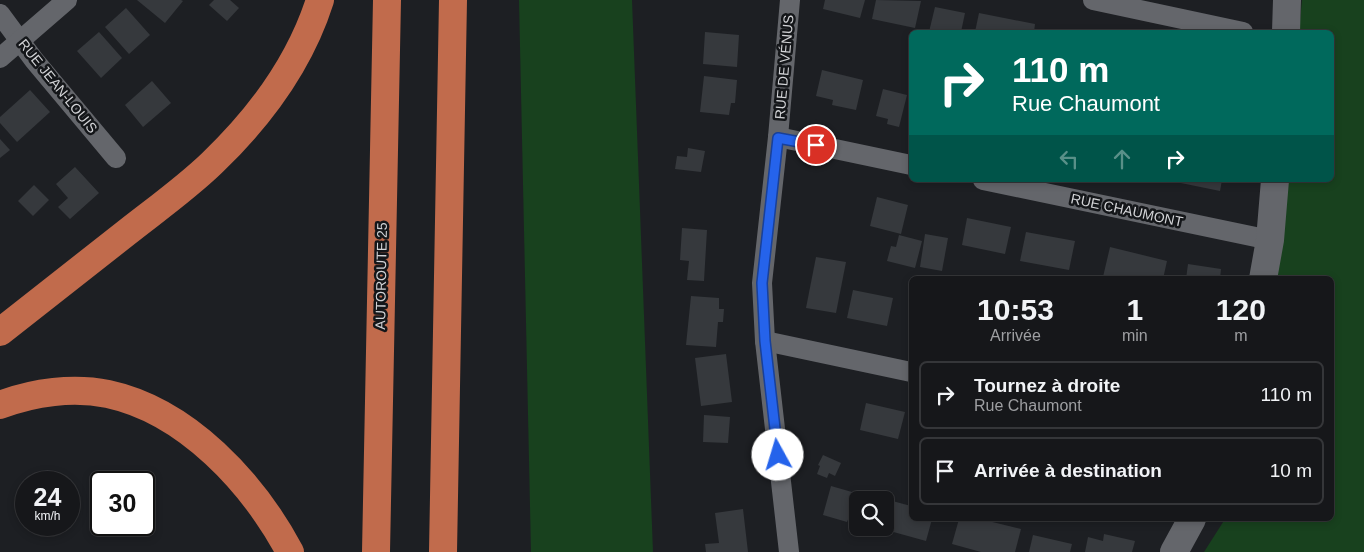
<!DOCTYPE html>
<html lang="fr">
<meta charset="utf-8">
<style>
:root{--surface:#16171a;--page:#232427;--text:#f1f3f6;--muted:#9e9fa2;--line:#353639}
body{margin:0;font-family:Helvetica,sans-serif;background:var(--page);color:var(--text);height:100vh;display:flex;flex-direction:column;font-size:19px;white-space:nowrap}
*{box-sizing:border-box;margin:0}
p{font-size:16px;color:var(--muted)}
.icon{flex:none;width:28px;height:28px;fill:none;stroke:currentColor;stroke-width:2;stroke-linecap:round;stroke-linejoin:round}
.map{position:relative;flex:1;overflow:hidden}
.details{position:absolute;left:909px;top:276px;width:425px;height:245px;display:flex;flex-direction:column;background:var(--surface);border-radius:8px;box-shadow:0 2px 8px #0003,0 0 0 1px var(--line)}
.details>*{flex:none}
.guide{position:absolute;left:909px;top:30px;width:425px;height:152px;border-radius:8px;box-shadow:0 2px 8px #0003,0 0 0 1px var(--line);background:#00695c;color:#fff;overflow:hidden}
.fabs{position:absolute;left:849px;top:491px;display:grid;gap:10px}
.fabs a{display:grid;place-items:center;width:45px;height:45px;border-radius:8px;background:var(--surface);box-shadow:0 2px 8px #0003,0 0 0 1px var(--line);font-size:25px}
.speed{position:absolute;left:15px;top:471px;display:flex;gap:10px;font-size:25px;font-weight:700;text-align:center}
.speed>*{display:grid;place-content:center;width:65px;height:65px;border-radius:50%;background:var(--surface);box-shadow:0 2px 8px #0003,0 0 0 1px var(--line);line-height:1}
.speed small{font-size:12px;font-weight:400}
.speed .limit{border:2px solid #111;border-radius:8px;background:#fff;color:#111}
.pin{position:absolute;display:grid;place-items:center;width:42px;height:42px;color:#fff;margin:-21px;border:2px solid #fff;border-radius:50%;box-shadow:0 1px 5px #0007}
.me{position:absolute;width:55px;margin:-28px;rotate:354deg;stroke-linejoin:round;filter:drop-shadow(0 0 4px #0008)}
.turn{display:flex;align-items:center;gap:18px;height:105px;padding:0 20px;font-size:22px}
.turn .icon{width:65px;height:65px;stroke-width:2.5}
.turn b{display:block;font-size:35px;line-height:42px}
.lanes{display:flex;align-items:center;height:48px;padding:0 20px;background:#0003;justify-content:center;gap:25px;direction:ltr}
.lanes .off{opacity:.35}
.eta{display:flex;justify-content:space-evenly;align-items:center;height:85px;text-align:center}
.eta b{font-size:30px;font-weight:700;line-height:35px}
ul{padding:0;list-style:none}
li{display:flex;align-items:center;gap:15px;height:68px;margin:0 10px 8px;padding:0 10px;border:2px solid var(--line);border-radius:8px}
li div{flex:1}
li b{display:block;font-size:19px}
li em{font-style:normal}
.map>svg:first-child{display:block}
.green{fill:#18411e}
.building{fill:#36393d}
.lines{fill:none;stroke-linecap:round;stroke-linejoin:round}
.street{stroke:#64666b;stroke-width:20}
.secondary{stroke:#64666b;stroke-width:28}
.highway{stroke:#c16b4c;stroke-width:28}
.route-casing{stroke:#184099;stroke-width:12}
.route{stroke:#2563eb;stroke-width:9}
.labels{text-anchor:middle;stroke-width:5;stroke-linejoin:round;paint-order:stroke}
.street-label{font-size:14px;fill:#d2d3d6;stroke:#141619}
</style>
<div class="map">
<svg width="1364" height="552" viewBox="0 0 1364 552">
<rect width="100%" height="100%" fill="#1d1f23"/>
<!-- green -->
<g class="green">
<path d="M519,0H632L653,552H531Z"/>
<path d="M1302,0H1364V552H1204L1225,519H1331V279H1275L1285,180H1331V32H1299Z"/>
</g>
<!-- building -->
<g class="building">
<path d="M137,0H181L183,1L165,23Z"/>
<path d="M214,0H230L239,8L227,21L209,5Z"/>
<path d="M825,0H865L860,18L823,9Z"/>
<path d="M876,0L921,1L915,28L872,19Z"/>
<path d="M935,7L965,13L961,32H929Z"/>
<path d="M126,8L150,35L129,54L105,27Z"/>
<path d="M979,13L1035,24L1034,32H975Z"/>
<path d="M99,32L122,58L101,78L77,51Z"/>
<path d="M705,32L739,35L737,67L703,64Z"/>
<path d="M822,70L863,80L856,110L832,105L833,100L816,96Z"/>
<path d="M704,76L737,80L735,103H731L729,115L700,112Z"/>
<path d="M152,81L171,103L143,127L125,105Z"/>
<path d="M883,89L907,95L899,127L887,124L888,119L876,116Z"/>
<path d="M30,90L50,112L17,142L0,123V117Z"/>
<path d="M0,139L10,150L0,158Z"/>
<path d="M688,148L705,151L701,172L675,169L677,156L687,157Z"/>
<path d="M75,167L99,193L70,219L58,207L68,198L56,184Z"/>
<path d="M1177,180H1222L1220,191L1176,182Z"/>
<path d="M34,185L49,200L33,216L18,201Z"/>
<path d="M877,197L908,205L901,234L870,226Z"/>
<path d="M967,218L1011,227L1005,254L962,245Z"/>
<path d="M682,228L707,230L704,281L687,280L689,261L680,260Z"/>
<path d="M1026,232L1075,241L1069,270L1020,261Z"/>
<path d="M925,234L948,238L942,271L920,267Z"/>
<path d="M899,235L922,241L915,268L887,261L891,246L896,247Z"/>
<path d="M1110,247L1167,261L1163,279H1109L1103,277Z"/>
<path d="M816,257L846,262L836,313L806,308Z"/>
<path d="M1188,264L1221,269L1220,279H1186Z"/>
<path d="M853,290L893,298L887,326L847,318Z"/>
<path d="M691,296L719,298V309H724L723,322H718L716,347L686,345Z"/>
<path d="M726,354L732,402L701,406L695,358Z"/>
<path d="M866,403L905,412L898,439L860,430Z"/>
<path d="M704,415L730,417L728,443L703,442Z"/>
<path d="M823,455L841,463L835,476L829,473L827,478L817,474L820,466L818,465Z"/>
<path d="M831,486L866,496L865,500H858V519L849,517L847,522L823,515Z"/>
<path d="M885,499L911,506V519H932L926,541L879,528H885Z"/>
<path d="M743,509L748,552H706L705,544L719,543L715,513Z"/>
<path d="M959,519H980L1021,529L1015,552H981L952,544Z"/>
<path d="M1104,534L1135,541L1132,552H1085L1088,537L1103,541Z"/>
<path d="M1033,535L1072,544L1070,552H1029Z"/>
</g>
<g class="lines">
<!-- street -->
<g class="street">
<path d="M1093,0L1243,32"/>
<path d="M0,14L34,60L116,158"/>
<path d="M0,58L67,0"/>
<path d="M778,137L911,165"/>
<path d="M983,180L1270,240"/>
<path d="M765,341L911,372"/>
<path d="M789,552L765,341L762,283L778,137L790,0"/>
</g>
<!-- secondary -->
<g class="secondary">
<path d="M1286,32L1287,0"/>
<path d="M1263,279L1270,240L1275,180"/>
<path d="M1174,552L1192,519"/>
</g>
<!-- highway -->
<g class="highway">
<path d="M0,332C42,299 84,266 126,233C155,210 185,189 212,163C259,118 300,63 320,0"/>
<path d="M0,405C34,392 73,387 108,394C187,411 253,483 290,552"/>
<path d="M376,552L387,0"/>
<path d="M443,552L453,0"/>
</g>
</g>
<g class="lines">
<defs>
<path id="route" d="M778,455L765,341L762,283L778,138L816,145"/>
</defs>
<!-- route casing -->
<use href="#route" class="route-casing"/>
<!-- route -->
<use href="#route" class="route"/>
</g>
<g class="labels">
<!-- street labels -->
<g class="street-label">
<text transform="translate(784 67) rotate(-85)" y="5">RUE DE VÉNUS</text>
<text transform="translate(58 86) rotate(51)" y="5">RUE JEAN-LOUIS</text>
<text transform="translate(1127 210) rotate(12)" y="5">RUE CHAUMONT</text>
<text transform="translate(381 276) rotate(-89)" y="5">AUTOROUTE 25</text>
</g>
</g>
</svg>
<div class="fabs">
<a><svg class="icon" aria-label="search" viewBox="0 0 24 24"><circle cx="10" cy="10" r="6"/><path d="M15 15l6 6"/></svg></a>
</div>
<div class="speed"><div>24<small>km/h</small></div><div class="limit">30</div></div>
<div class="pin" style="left:816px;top:145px;background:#d93025"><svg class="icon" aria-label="arrive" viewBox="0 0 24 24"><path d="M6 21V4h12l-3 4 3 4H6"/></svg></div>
<svg class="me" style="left:778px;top:455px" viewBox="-20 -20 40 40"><circle r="19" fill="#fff"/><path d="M0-13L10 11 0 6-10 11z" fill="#2563eb"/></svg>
<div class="guide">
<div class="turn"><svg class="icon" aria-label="right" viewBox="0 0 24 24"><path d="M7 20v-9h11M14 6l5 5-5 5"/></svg><div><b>110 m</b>Rue Chaumont</div></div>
<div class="lanes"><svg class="icon off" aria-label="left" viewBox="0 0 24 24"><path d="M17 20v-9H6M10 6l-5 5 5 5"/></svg><svg class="icon off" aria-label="ahead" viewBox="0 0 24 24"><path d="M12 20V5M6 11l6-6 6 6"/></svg><svg class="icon" aria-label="right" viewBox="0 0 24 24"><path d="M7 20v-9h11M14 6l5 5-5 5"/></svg></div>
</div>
<section class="details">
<div class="eta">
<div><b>10:53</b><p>Arrivée</p></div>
<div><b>1</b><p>min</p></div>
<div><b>120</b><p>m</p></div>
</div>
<ul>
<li><svg class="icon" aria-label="right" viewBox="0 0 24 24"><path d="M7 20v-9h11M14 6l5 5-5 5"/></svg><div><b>Tournez à droite</b><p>Rue Chaumont</p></div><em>110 m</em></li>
<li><svg class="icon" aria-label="arrive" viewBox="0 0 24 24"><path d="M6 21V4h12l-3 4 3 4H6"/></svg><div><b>Arrivée à destination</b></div><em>10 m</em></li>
</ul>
</section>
</div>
